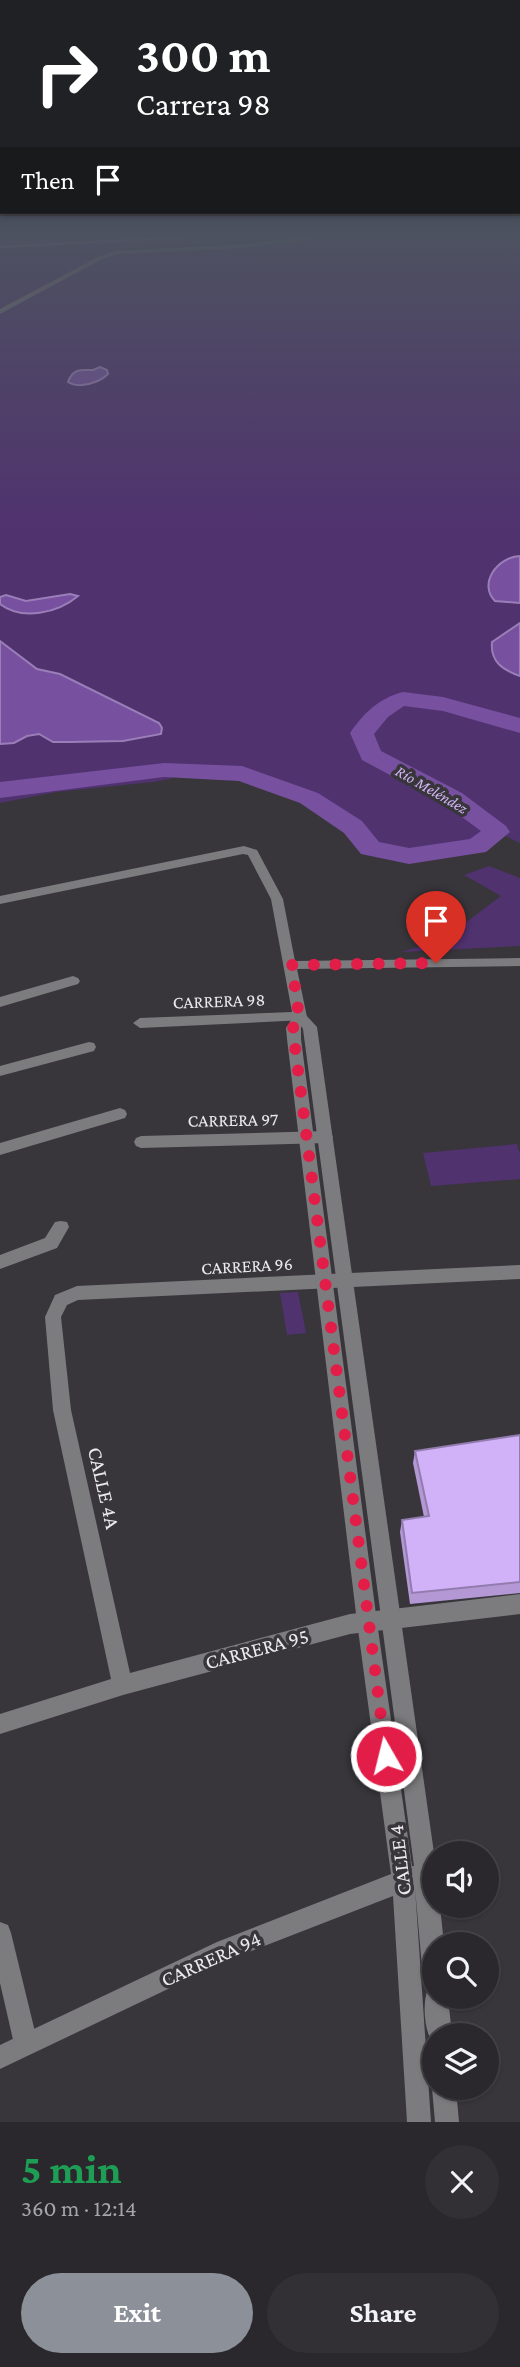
<!DOCTYPE html>
<meta charset="utf-8">
<style>
:root{--surface:#2a282c;--page:#323034;--text:#f1f3f6;--muted:#a5a6a9;--line:#464448;--accent:#8c9099}
body{margin:0;font-family:"Crimson Pro",serif;background:var(--page);color:var(--text);height:100vh;display:flex;flex-direction:column;font-size:26px;white-space:nowrap}
*{box-sizing:border-box;margin:0}
p{font-size:23px;color:var(--muted)}
.icon{flex:none;width:38px;height:38px;fill:none;stroke:currentColor;stroke-width:2;stroke-linecap:round;stroke-linejoin:round}
.map{position:relative;height:2122px;overflow:hidden}
.details{display:flex;flex-direction:column;background:var(--surface);flex:1}
.details>*{flex:none}
.top-card{position:absolute;left:0px;top:0px;width:522px;height:214px;box-shadow:0 2px 5px #0004,0 0 0 2px var(--line);background:#202124;color:#fff;overflow:hidden}
.fabs{position:absolute;left:422px;top:1841px;display:grid;gap:14px}
.fabs a{display:grid;place-items:center;width:77px;height:77px;border-radius:50%;background:var(--surface);box-shadow:0 2px 5px #0004,0 0 0 2px var(--line);font-size:35px}
.pin{position:absolute;display:grid;place-items:center;width:60px;height:60px;color:#fff;margin:-72px -30px;border-radius:50% 50% 50% 0;rotate:-45deg;box-shadow:0 0 7px #0007}
.pin .icon{rotate:45deg}
.me{position:absolute;width:77px;margin:-38px;rotate:352deg;stroke-linejoin:round;filter:drop-shadow(0 0 5px #0008)}
.turn{display:flex;align-items:center;gap:24px;height:147px;padding:0 21px;font-size:32px}
.turn .icon{width:91px;height:91px;stroke-width:2.5}
.turn b{display:block;font-size:49px;line-height:60px}
.then{display:flex;align-items:center;height:66px;padding:0 21px;background:#0003;gap:14px;font-size:26px}
.round{display:grid;place-items:center;flex:none;width:74px;height:74px;border-radius:37px;background:var(--page)}
.overview{display:flex;align-items:center;justify-content:space-between;height:119px;padding:0 21px}
h1{font-size:42px;font-weight:700;line-height:52px;color:#1e9e55}
.primary-button{display:flex;gap:14px;margin-top:auto;padding:14px 21px}
.primary-button a{flex:1;height:80px;border-radius:42px;background:var(--accent);color:#fff;font-size:28px;font-weight:700;line-height:80px;text-align:center}
.primary-button a+a{background:var(--page);color:var(--text)}
.map>svg:first-child{display:block}
.green{fill:#50326f}
.water{fill:#7750a0;stroke:#9a7eb7;stroke-width:2}
.lines{fill:none;stroke-linecap:round;stroke-linejoin:round}
.stream{stroke:#9a7eb7;stroke-width:2.5}
.river{fill:#7750a0;fill-rule:evenodd}
.minor{fill:#7c7b7e;fill-rule:evenodd}
.tertiary{fill:#7c7b7e;fill-rule:evenodd}
.wall{fill:#b498d5}
.building{fill:#d1b1f8;stroke:#927cae;stroke-width:2}
.route{stroke:#e11d48;stroke-width:12;stroke-dasharray:0 21.6}
.labels{text-anchor:middle;stroke-width:7;stroke-linejoin:round;paint-order:stroke}
.far-water-label{font-size:16px;font-style:italic;fill:#d2b4f5;stroke:#38363b}
.street-label{font-size:18px;fill:#eae9ec;stroke:#38363b}
.near-street-label{font-size:21px;fill:#eae9ec;stroke:#38363b}
</style>
<div class="map">
<svg width="520" height="2122" viewBox="0 0 520 2122">
<rect width="100%" height="100%" fill="#38363b"/>
<!-- green -->
<g class="green">
<path d="M0,233H309L240,242L125,248L126,251L245,246L338,234L520,233V843L497,832L477,846L409,856L370,848L353,827L309,798L242,774L182,771L170,779L153,782L56,792L0,803Z"/>
<path d="M489,866L520,878V946L401,952L441,941L501,896L464,875Z"/>
<path d="M517,1144L520,1154V1179L431,1186L423,1153Z"/>
<path d="M298,1292L306,1333L287,1335L280,1293Z"/>
</g>
<!-- water -->
<g class="water">
<path d="M100,367L107,370L108,374C99,383 79,389 68,382C73,368 81,370 93,370Z"/>
<path d="M520,556V603L495,601C478,584 497,557 520,556Z"/>
<path d="M70,594L78,596C58,613 22,621 0,604V597L6,595L26,601Z"/>
<path d="M520,623V676C503,670 490,662 492,642Z"/>
<path d="M0,641L37,669L60,674L159,723L162,728L161,734L123,741L69,742H53L39,734L27,736L14,743L0,744Z"/>
</g>
<g class="lines">
<!-- stream -->
<path class="stream" d="M0,247L262,233"/>
<!-- river -->
<path class="river" d="M403,692L443,697L520,718V733L443,711L404,706L388,717L374,734L381,751L462,793L506,826L510,832L486,852L409,864L361,854L344,833L300,803L239,781L164,777L0,798V782L164,763L242,766L318,793L362,821L379,842L409,848L470,839L481,831L444,804L362,760L350,733C364,713 379,698 403,692Z"/>
<!-- minor -->
<g class="minor">
<path d="M244,846L257,850L283,899L295,961L520,958V966L297,969L307,1017L305,1020L140,1028L133,1023L140,1018L292,1012L271,899L248,855L243,854L0,904V896Z"/>
<path d="M73,976L78,978L80,981L78,984L0,1007V997Z"/>
<path d="M89,1042L94,1043L96,1047L94,1051L0,1076V1066Z"/>
<path d="M120,1108L125,1110L127,1114L125,1118L0,1155V1143Z"/>
<path d="M326,1131L331,1133L333,1137L331,1141L326,1143L141,1148L136,1146L134,1142L136,1138L141,1136Z"/>
<path d="M61,1221L67,1222L69,1227L57,1248L0,1269V1255L45,1238L55,1222Z"/>
<path d="M520,1265V1279L78,1300L67,1305L61,1317L71,1410L130,1673L350,1614L520,1594V1614L350,1634L123,1695L0,1734V1714L111,1679L53,1410L45,1317L55,1295L77,1286Z"/>
<path d="M0,1922L8,1925L11,1933L38,2044L34,2052L26,2056L18,2052L14,2044L0,1983Z"/>
</g>
<!-- tertiary -->
<g class="tertiary">
<path d="M324,233H411L325,237L245,248L118,254L102,259L0,314V309L98,257L115,251L245,244Z"/>
<path d="M300,1012L305,1014L317,1027L434,1853V1906H440L444,1944H434V1979L426,1975L422,1967L415,1888L431,2122H407L393,1896L231,1959L0,2069V2045L217,1942L391,1874L357,1622L287,1039L286,1028L295,1014ZM301,1026L303,1029L414,1866H412L377,1622L301,1039Z"/>
<path d="M434,1986V1997H448L452,2035H434V2044C424,2033 422,2003 428,1989Z"/>
<path d="M434,2083V2088H456L459,2122H435L432,2088Z"/>
</g>
</g>
<!-- wall -->
<path class="wall" d="M520,1435V1593L410,1604L400,1532L402,1520L424,1517L413,1463L415,1451Z"/>
<!-- building -->
<path class="building" d="M520,1435V1582L412,1593L402,1520L429,1516L415,1451Z"/>
<!-- sky -->
<linearGradient id="sky" x2="0" y2="1"><stop stop-color="#1f1e20"/><stop offset="0.44" stop-color="#4d5260"/><stop offset="1" stop-color="#4d5260" stop-opacity="0"/></linearGradient>
<rect width="520" height="530" fill="url(#sky)"/>
<g class="lines">
<!-- route -->
<path class="route" d="M386,1756L294,1039L293,1028L299,1017L292,965L436,963"/>
</g>
<g class="labels">
<!-- far-water labels -->
<g class="far-water-label">
<text transform="translate(432 789) rotate(30)" y="6">Río Meléndez</text>
</g>
<!-- street labels -->
<g class="street-label">
<text transform="translate(219 1001) rotate(-2)" y="6">CARRERA 98</text>
<text transform="translate(233 1120) rotate(-1)" y="6">CARRERA 97</text>
<text transform="translate(247 1266) rotate(-3)" y="6">CARRERA 96</text>
</g>
<!-- near-street labels -->
<g class="near-street-label">
<text transform="translate(104 1488) rotate(77)" y="7">CALLE 4A</text>
<text transform="translate(257 1649) rotate(-15)" y="7">CARRERA 95</text>
<text transform="translate(400 1860) rotate(-97)" y="7">CALLE 4</text>
<text transform="translate(211 1959) rotate(-24)" y="7">CARRERA 94</text>
</g>
</g>
</svg>
<div class="fabs">
<a><svg class="icon" aria-label="sound" viewBox="0 0 24 24"><path d="M4 9h4l5-4v14l-5-4H4zM17 9q2 3 0 6"/></svg></a>
<a><svg class="icon" aria-label="search" viewBox="0 0 24 24"><circle cx="10" cy="10" r="6"/><path d="M15 15l6 6"/></svg></a>
<a><svg class="icon" aria-label="layers" viewBox="0 0 24 24"><path d="M12 4l9 5-9 5-9-5zM3 14l9 5 9-5"/></svg></a>
</div>
<div class="pin" style="left:436px;top:963px;background:#d93025"><svg class="icon" aria-label="arrive" viewBox="0 0 24 24"><path d="M6 21V4h12l-3 4 3 4H6"/></svg></div>
<svg class="me" style="left:386px;top:1756px" viewBox="-20 -20 40 40"><circle r="17" fill="#e11d48" stroke="#fff" stroke-width="3"/><path d="M0-11L8 9 0 5-8 9z" fill="#fff"/></svg>
<div class="top-card">
<div class="turn"><svg class="icon" aria-label="right" viewBox="0 0 24 24"><path d="M7 20v-9h11M14 6l5 5-5 5"/></svg><div><b>300 m</b>Carrera 98</div></div>
<div class="then">Then<svg class="icon" aria-label="arrive" viewBox="0 0 24 24"><path d="M6 21V4h12l-3 4 3 4H6"/></svg></div>
</div>
</div>
<section class="details">
<div class="overview"><div><h1>5 min</h1><p>360 m · 12:14</p></div><a class="round"><svg class="icon" aria-label="close" viewBox="0 0 24 24"><path d="M6 6l12 12M18 6L6 18"/></svg></a></div>
<div class="primary-button"><a>Exit</a><a>Share</a></div>
</section>
